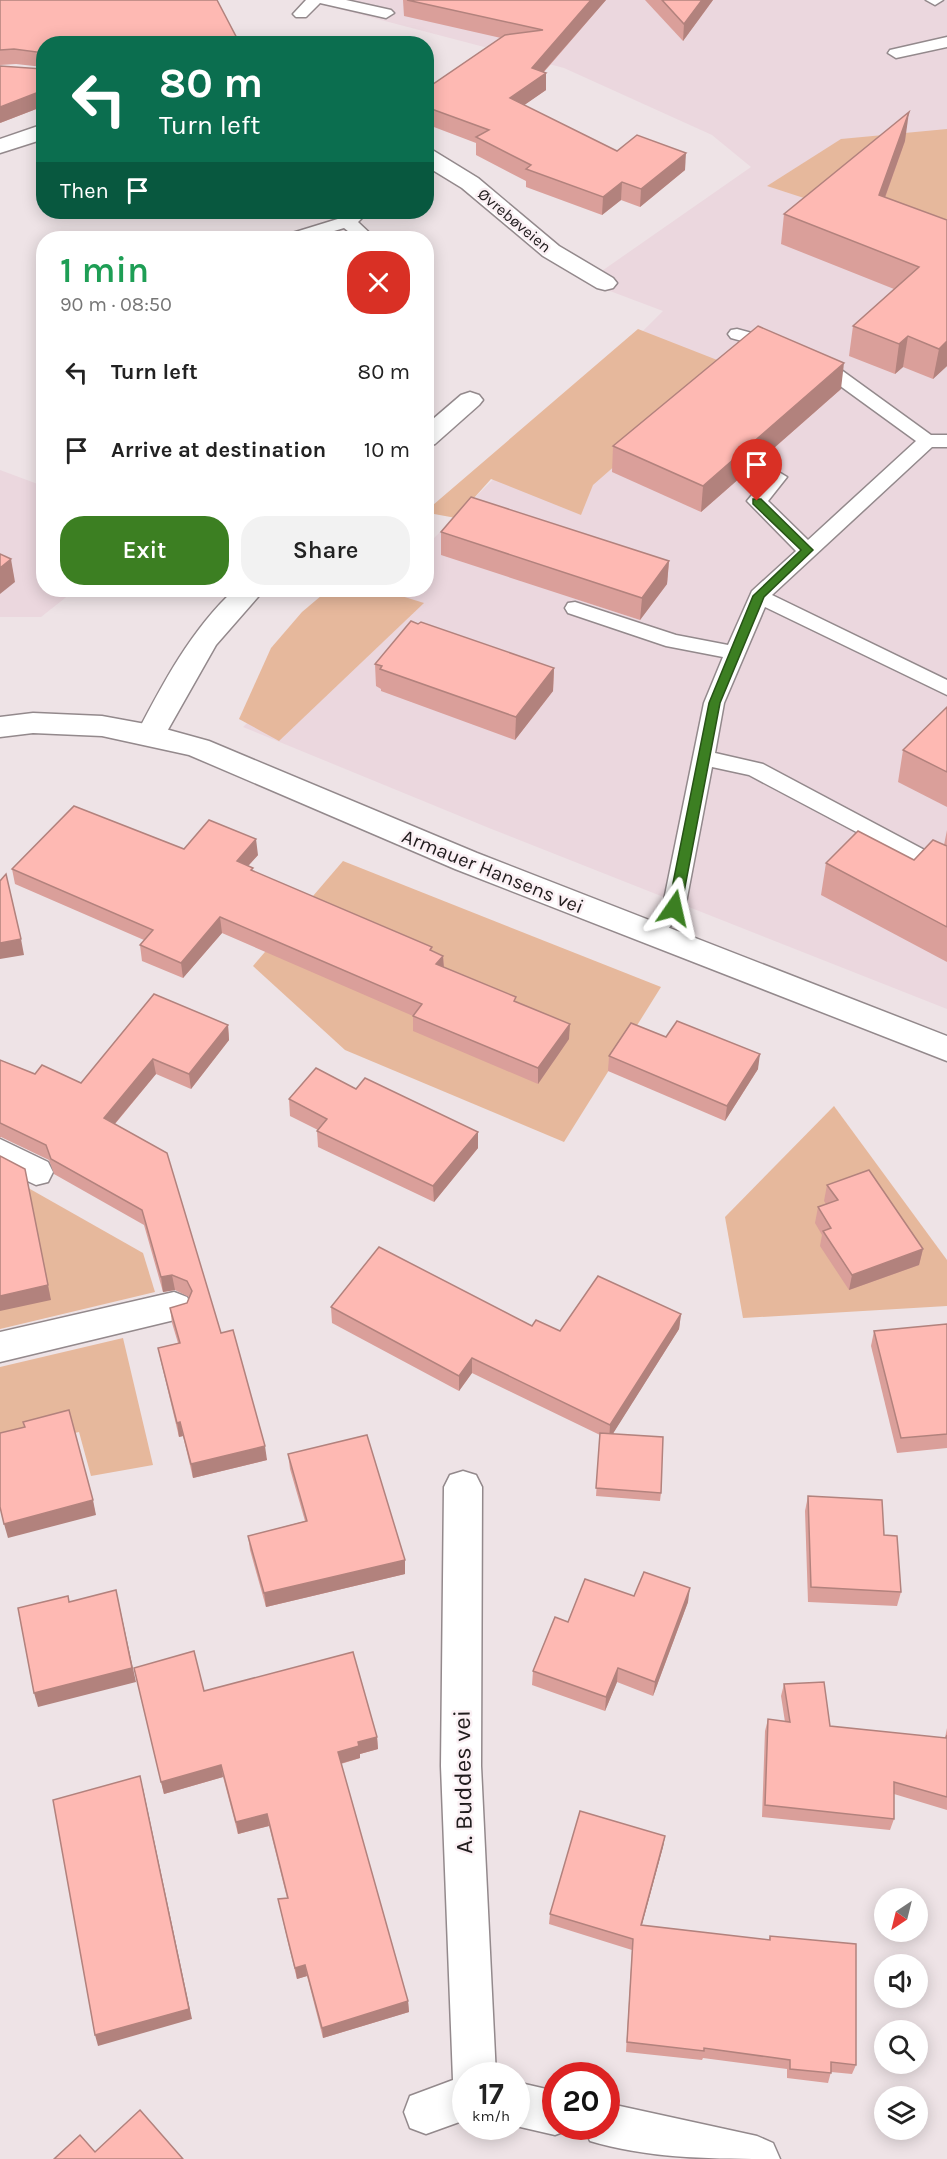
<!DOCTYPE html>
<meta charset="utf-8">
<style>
:root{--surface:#fff;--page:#f2f2f2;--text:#222;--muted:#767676;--accent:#3c7f22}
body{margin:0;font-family:Karla,sans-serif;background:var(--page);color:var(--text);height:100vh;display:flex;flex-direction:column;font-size:22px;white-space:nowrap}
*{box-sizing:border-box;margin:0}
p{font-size:20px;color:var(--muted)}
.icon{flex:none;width:33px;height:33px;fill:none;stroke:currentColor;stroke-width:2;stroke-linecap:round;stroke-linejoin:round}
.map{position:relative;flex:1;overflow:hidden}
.drawer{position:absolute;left:36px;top:231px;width:398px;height:366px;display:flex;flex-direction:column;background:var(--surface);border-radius:24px;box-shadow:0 3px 15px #0003}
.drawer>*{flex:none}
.hud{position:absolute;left:36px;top:36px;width:398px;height:183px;border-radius:24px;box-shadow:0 3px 15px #0003;background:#0b6e4f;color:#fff;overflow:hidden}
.needle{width:39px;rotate:215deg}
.tools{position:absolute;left:874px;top:1888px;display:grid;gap:12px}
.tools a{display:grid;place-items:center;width:54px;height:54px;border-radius:50%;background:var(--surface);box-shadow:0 3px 15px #0003;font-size:30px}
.speed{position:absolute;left:452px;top:2062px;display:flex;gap:12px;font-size:30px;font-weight:700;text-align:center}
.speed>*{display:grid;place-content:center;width:78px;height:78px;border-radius:50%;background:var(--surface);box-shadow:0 3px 15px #0003;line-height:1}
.speed small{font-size:15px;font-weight:400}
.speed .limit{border:9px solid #d22;background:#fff;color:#111}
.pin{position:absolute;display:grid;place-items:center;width:51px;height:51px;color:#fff;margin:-62px -26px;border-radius:50% 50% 50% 0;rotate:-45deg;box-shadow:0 0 6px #0007}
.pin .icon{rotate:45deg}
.me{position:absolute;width:66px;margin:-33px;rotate:11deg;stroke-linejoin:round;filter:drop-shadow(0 0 4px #0008)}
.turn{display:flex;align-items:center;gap:21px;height:126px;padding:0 24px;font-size:27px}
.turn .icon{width:78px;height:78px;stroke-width:2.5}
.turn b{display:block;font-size:42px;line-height:51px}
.then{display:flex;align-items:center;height:57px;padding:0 24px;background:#0003;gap:12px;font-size:22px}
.round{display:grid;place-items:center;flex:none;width:63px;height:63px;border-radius:24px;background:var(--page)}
.headline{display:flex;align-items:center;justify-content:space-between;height:102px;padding:0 24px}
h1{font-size:36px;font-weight:600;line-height:45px;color:#1e9e55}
.button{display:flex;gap:12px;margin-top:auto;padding:12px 24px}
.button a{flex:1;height:69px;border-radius:24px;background:var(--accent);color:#fff;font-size:24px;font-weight:600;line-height:69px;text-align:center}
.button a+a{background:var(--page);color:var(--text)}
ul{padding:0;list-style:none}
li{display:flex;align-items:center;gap:18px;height:78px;padding:0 24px}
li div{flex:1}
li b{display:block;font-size:22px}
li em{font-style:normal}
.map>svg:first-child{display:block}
.built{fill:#ebd7de}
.green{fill:#e6b89c}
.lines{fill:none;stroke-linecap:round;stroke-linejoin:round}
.service-casing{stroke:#93898c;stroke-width:3}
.minor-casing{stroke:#93898c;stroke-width:3}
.tertiary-casing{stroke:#93898c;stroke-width:3}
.service{fill:#fff;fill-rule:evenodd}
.minor{fill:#fff;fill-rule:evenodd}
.tertiary{fill:#fff;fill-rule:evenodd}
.wall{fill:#da9f9a}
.shaded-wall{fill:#b2827d}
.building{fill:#feb9b3;stroke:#b2827d;stroke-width:1.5}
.route{fill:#3c7f22;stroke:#275316;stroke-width:1.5}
.labels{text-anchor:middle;stroke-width:5;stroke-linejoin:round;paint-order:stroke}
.far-street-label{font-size:16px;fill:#1f1b1c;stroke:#fbf0f4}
.street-label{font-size:20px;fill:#1f1b1c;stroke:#fbf0f4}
.near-street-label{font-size:24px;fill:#1f1b1c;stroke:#fbf0f4}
</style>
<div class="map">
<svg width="947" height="2159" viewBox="0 0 947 2159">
<rect width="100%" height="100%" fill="#eee3e6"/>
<!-- built -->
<g class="built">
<path d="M324,0H947V1009L489,828L243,727L382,590H426V546L663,311L586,282L751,167L712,135L564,68L320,4Z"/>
<path d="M0,470L43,486L44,590H75L41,617H0Z"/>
</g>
<!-- green -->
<g class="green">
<path d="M947,129V224L927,238L767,186L841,139Z"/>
<path d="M638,329L730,365L593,485L581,515L491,479L456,518L434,514L426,524V511Z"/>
<path d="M328,590H382L424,603L279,741L239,719L271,648L302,612Z"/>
<path d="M343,861L661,987L564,1142L345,1050L253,966Z"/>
<path d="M834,1106L947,1260V1306L743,1318L725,1217Z"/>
<path d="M0,1172L143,1253L155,1292L0,1329Z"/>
<path d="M123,1338L153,1465L91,1476L79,1432L0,1450V1367Z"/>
</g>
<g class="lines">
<defs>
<g id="service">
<path d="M306,0H346L391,10L394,13L386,18L320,3L306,17H296L293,14Z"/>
<path d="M926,0H943L935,5Z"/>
<path d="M947,37V47L896,58L888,53L890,50Z"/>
<path d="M350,212H368L358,222L375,238H357L344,228L311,238H286L289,234L341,218Z"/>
<path d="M737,329L781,341L784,345L775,350L731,338L728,334L731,330Z"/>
<path d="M816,355L822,356L931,435H947V447H932L772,595L947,680V695L765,607L724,703L715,753L763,764L947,862V880L749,775L712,767L685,908L659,940L651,942L643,940L640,934L663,905L704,703L723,657L666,646L568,613L565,608L568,603L575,602L676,635L728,645L752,591L796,551L747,501L770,473L777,471L787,477L768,501L808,540L916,441L810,364L807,360Z"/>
</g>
<g id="minor">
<path d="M44,124V139L0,153V139Z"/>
<path d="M426,149L434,151L478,178L559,246L613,278L617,283L613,288L605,290L597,288L543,256L462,188L426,166Z"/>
<path d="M470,392L479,395L483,400L479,405L435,444L426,447V425L461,395Z"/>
<path d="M234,590H264L216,645L161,742L151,745L141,742L136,735C163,683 191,630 234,590Z"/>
<path d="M0,1139L48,1162L53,1172L48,1182L36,1185L0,1168Z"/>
<path d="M174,1292L187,1297L192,1307L187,1317L0,1362V1332Z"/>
<path d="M463,1471L476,1475L482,1487L481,1766L496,2076H465V2120L426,2134L410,2128L404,2112L410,2096L453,2080L441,1766L444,1487L450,1475Z"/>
<path d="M516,2082L555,2091V2127L571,2129L555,2135L516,2126Z"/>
<path d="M606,2103L757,2136L773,2143L780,2159C716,2159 650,2159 590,2141L584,2127H606Z"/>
</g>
<path id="tertiary" d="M33,713L102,716L151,725L209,741L477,853L947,1036V1061L455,869L189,755L102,736L33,733L0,737V717Z"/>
</defs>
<!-- service casing -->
<use href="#service" class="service-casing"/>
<!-- minor casing -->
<use href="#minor" class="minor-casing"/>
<!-- tertiary casing -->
<use href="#tertiary" class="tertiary-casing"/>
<!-- service -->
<use href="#service" class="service"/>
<!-- minor -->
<use href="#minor" class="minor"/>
<!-- tertiary -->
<use href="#tertiary" class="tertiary"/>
</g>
<!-- wall -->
<g class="wall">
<path d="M0,0L44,44V106L0,123L43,69V67L16,64L0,65Z"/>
<path d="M403,0H606L544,72L546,73V90L524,105L617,151L685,170L640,207L621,200L602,215L526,187V181L476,155V143L426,124V89L501,38L404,16Z"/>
<path d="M645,0H713L683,41Z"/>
<path d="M905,141L885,198L947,220V366L933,379L903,367L895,374L849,356L853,326L894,289L781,244L784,214Z"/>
<path d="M841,389L701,512L612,472L613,446Z"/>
<path d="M441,532L669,561L667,584L640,620L441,555Z"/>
<path d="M375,664L554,668L553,691L515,740L381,691V689L376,686Z"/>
<path d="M947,707V807L898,782L903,750Z"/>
<path d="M947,830V962L821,895L826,863L914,860L944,845Z"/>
<path d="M184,849L258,855L248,866L254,872L443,956L444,967L516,1002L569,1039L538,1084L413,1031V1016L222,933L183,978L142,961L140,945L144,940L15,884L12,869Z"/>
<path d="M228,1025L229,1040L191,1089L156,1074L115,1124L221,1333L267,1460L193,1478L183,1436L179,1437L161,1362L158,1348L178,1343L172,1323L170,1308L187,1303L189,1297L175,1290L163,1292L144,1225L54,1174L49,1160L1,1137L0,1138V1060L35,1074L81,1083Z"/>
<path d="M666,1037L758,1069L725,1121L608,1071L609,1056Z"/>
<path d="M356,1089L478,1132V1148L434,1202L318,1147L317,1131L318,1130L290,1116L289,1099Z"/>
<path d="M827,1185L923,1249L919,1265L849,1290L820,1246L822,1235L815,1223L818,1207L826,1204L824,1201Z"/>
<path d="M331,1307L532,1326L560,1331L681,1314L679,1329L613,1433L661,1493L660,1501L596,1496L600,1435L472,1373L459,1391L332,1323Z"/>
<path d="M947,1324V1448L897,1453L871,1346L874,1331Z"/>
<path d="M288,1454L405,1574L266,1607L250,1550L248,1536L305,1521L290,1469Z"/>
<path d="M808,1496L884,1535L901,1592L897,1606L808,1602L805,1511Z"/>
<path d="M634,1596L688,1602L653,1696L617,1682L605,1711L532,1685L533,1671L568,1622Z"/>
<path d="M134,1668L204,1691L377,1737L378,1749L360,1754V1758L341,1764L408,2001L409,2012L323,2038L307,1976L297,1979L289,1947L278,1899L287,1898L269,1826L238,1834L223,1777L164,1794Z"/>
<path d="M784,1684L830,1726L945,1738L947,1728V1810L894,1794V1819L890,1830L762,1817L765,1731L768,1719L785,1722L781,1696Z"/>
<path d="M665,1836L663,1847L642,1925L769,1940L770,1936L856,2065L852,2074L831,2072L828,2083L787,2078V2069L703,2058L702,2060L626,2052L632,1950L549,1924L550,1914Z"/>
</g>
<!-- shaded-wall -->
<g class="shaded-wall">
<path d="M591,0H606L538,78L546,73V90L510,115V98L532,68Z"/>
<path d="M702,0H713L683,41L684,24Z"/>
<path d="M44,90V106L0,123V107Z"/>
<path d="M909,112L905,141L875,225L879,195Z"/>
<path d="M686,153L685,170L640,207L641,189Z"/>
<path d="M622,182L621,200L602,215L603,197Z"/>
<path d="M908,336L903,367L895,374L899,344Z"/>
<path d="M947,341V366L933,379L939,349Z"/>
<path d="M844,363L841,389L701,512L703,486Z"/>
<path d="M11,559L15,582L0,594V568Z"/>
<path d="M669,561L667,584L640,620L642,598Z"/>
<path d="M554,668L553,691L515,740L516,717Z"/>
<path d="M256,839L258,855L238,877L237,861Z"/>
<path d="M220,917L222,933L183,978L181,963Z"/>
<path d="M21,939L24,955L0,959V943Z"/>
<path d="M443,956L444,971L436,964Z"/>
<path d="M570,1024L569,1039L538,1084V1068Z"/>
<path d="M228,1025L229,1040L191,1089L189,1074Z"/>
<path d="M760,1054L758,1069L725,1121L727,1106Z"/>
<path d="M153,1059L156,1074L107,1133L104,1118Z"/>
<path d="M478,1132V1148L434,1202L433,1186Z"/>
<path d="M25,1169L51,1300L0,1311V1296Z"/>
<path d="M923,1249L919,1265L849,1290L852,1275Z"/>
<path d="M172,1275L175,1290L163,1292L161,1277Z"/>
<path d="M681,1314L679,1329L609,1440L610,1425Z"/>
<path d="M472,1358V1373L459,1391V1376Z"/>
<path d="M180,1422L183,1436L179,1437L177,1423Z"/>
<path d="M265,1446L267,1460L193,1478L191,1464Z"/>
<path d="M93,1500L96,1515L8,1538L4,1524Z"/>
<path d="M405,1560V1574L266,1607L264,1593Z"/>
<path d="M690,1588L688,1602L653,1696L655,1682Z"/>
<path d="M116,1590L136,1682L38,1707L34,1693Z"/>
<path d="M618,1668L617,1682L605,1711L606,1697Z"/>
<path d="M377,1737L378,1749L360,1754V1758L339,1764L338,1752L358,1742Z"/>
<path d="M221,1765L223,1777L164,1794L161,1782Z"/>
<path d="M143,1788L192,2019L98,2046L95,2035Z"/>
<path d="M267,1814L269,1826L238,1834L236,1822Z"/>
<path d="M665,1836L663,1847L639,1935L641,1925Z"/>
<path d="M305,1965L307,1976L297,1979L295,1968Z"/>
<path d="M408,2001L409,2012L323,2038L322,2028Z"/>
</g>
<!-- building -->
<g class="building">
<path d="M0,0H217L240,44H44V53L14,49L0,50Z"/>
<path d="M407,0H591L532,68L546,73L510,98L617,151L637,135L686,153L641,189L622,182L603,197L526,169L531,165L476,137L489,130L426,107V89L505,35L543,30Z"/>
<path d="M662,0H702L684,24Z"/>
<path d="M0,66L43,69L44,66V90L0,107Z"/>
<path d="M909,112L879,195L947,220V341L939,349L908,336L899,344L853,326L919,267L784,214Z"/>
<path d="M758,326L844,363L703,486L613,446Z"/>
<path d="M471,497L669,561L642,598L441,532Z"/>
<path d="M0,554L11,559L0,568Z"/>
<path d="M411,621L418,624L421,622L554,668L516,717L380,669L382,666L375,664Z"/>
<path d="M947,707V772L903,750Z"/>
<path d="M74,806L184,849L209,820L256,839L237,861L253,868L251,870L432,947L430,950L443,956L436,964L516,997L514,1001L570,1024L538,1068L413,1016L422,1004L220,917L181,963L140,945L153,930L12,869Z"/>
<path d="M858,831L914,860L933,840L947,846V927L826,863Z"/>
<path d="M6,874L21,939L0,943V881Z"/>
<path d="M154,994L228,1025L189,1074L153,1059L104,1118L167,1153L221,1333L233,1330L265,1446L191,1464L180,1422L177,1423L158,1348L180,1343L170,1308L187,1303L192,1291L187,1281L172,1275L161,1277L142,1210L51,1159L46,1145L0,1123V1060L35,1074L42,1065L81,1083Z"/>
<path d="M677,1021L760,1054L727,1106L609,1056L631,1023L666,1037Z"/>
<path d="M316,1068L356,1089L365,1078L478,1132L433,1186L317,1131L327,1119L289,1099Z"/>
<path d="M0,1156L25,1169L48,1285L0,1296Z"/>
<path d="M869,1170L923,1249L852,1275L823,1231L831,1228L818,1207L838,1200L827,1185Z"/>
<path d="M379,1247L532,1326L536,1320L560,1331L598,1276L681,1314L610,1425L472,1358L459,1376L331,1307Z"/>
<path d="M947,1324V1434L901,1438L874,1331Z"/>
<path d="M69,1410L93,1500L4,1524L0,1507V1433L25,1427L23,1422Z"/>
<path d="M600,1433L663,1437L661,1493L596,1488Z"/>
<path d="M367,1435L405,1560L264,1593L248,1536L307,1521L288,1454Z"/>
<path d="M808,1496L882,1500L884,1535L897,1536L901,1592L811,1587Z"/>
<path d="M644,1572L690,1588L655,1682L618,1668L606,1697L533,1671L555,1617L568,1622L585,1579L634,1596Z"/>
<path d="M116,1590L132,1668L34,1693L18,1608L68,1596L69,1602Z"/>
<path d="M194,1651L204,1691L353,1652L377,1737L358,1742L359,1746L338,1752L408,2001L322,2028L305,1965L295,1968L287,1936L278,1899L288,1898L267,1814L236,1822L221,1765L161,1782L134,1668Z"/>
<path d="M824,1682L830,1726L946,1738L947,1735V1797L894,1782V1819L765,1805L768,1719L790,1722L784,1684Z"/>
<path d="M140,1776L189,2009L95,2035L53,1800Z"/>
<path d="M580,1811L665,1836L641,1925L770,1940V1936L856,1944V2065L831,2062V2073L790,2069V2060L704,2048V2051L627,2042L633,1939L550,1914Z"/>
<path d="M140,2110L183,2159H54L80,2135L95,2152Z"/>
</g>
<!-- route -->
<path class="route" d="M753,499H761L813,550L764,597L720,703L681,908L674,912L668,908L709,703L753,596L801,550L753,504Z"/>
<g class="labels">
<!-- far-street labels -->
<g class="far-street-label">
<text transform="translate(515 220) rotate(40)" y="6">Øvrebøveien</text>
</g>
<!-- street labels -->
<g class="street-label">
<text transform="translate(493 871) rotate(22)" y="7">Armauer Hansens vei</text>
</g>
<!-- near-street labels -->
<g class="near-street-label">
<text transform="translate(463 1782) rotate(-91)" y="8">A. Buddes vei</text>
</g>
</g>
</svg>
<div class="tools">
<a><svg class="needle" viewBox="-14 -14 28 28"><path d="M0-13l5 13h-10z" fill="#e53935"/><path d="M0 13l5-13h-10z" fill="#767676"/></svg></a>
<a><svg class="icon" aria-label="sound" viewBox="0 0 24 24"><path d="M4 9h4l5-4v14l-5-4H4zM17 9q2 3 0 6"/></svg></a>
<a><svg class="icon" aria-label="search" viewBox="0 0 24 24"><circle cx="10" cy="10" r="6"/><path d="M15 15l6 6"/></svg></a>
<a><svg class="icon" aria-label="layers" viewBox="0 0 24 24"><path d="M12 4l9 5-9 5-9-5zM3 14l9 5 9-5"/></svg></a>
</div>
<div class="speed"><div>17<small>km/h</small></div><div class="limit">20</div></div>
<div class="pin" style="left:757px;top:501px;background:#d93025"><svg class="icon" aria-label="arrive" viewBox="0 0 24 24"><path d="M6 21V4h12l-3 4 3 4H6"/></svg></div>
<svg class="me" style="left:674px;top:908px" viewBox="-20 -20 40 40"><path d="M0-17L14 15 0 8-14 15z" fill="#3c7f22" stroke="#fff" stroke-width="4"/></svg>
<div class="hud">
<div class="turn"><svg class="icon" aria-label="left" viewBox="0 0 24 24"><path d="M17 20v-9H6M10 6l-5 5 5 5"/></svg><div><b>80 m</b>Turn left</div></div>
<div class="then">Then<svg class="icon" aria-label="arrive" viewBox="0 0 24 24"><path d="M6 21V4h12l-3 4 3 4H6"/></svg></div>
</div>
<section class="drawer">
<div class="headline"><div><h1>1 min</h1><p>90 m · 08:50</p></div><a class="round" style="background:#d93025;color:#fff"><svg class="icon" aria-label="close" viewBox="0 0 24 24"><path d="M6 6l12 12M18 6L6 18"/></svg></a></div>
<ul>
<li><svg class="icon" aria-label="left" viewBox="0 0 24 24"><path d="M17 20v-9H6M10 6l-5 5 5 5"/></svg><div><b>Turn left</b></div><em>80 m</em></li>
<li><svg class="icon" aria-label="arrive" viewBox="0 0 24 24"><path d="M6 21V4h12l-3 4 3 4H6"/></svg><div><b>Arrive at destination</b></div><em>10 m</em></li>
</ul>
<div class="button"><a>Exit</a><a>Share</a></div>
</section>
</div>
